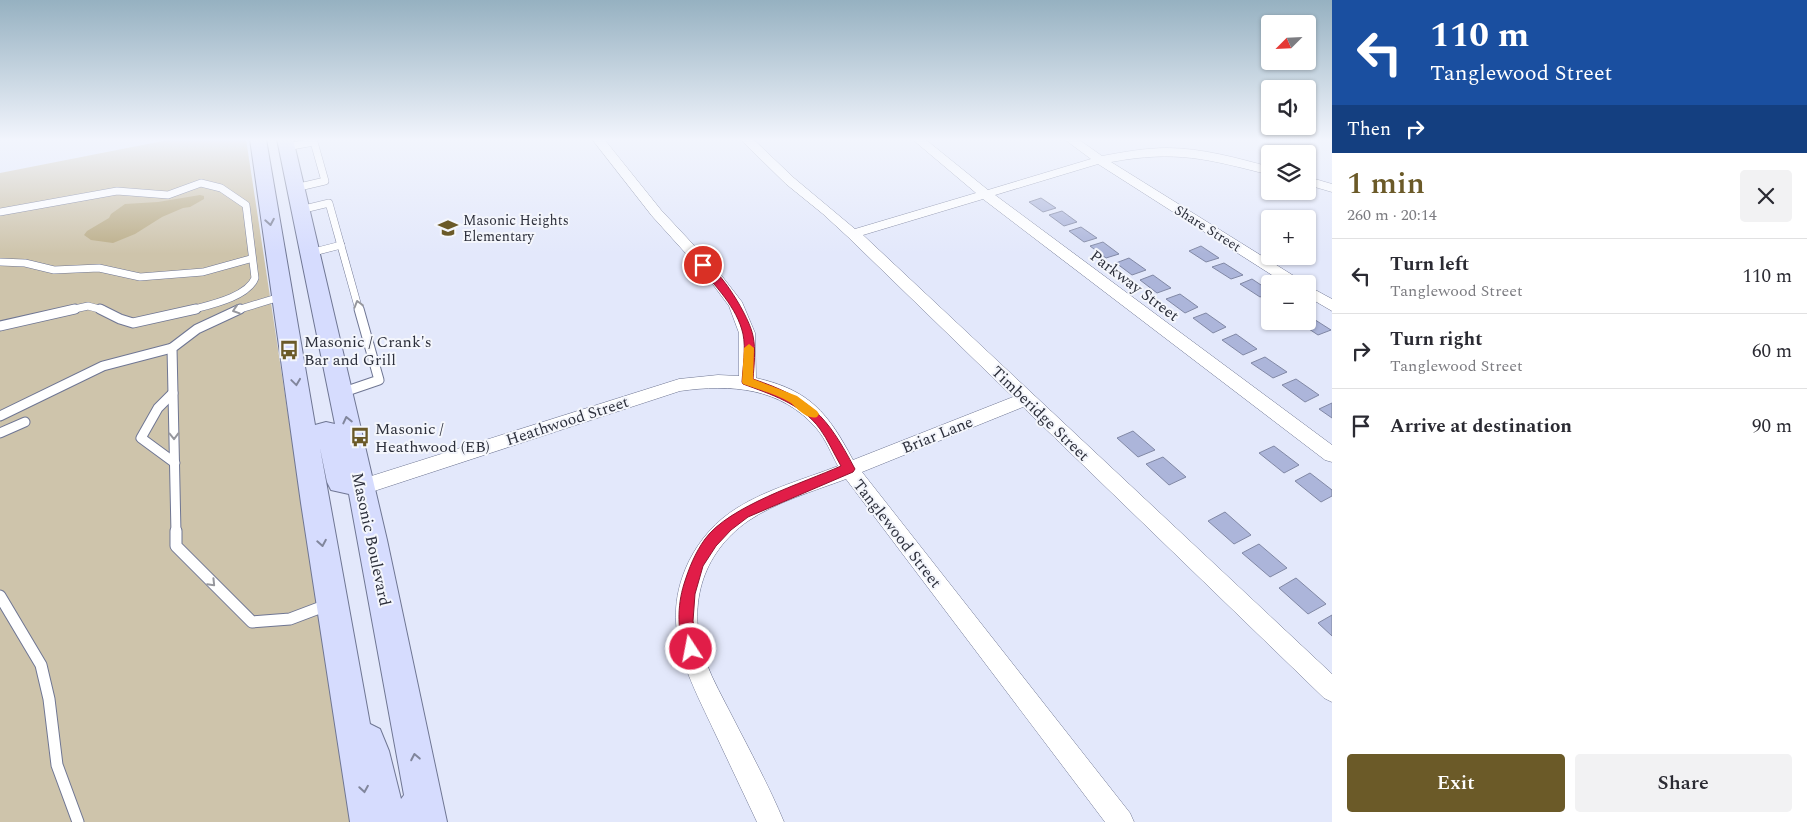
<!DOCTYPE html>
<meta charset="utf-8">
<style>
:root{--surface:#fff;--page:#f2f2f3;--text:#2b2b33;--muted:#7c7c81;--line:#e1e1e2;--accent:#6b5a28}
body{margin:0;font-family:Spectral,serif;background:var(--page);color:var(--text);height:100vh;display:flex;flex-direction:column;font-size:19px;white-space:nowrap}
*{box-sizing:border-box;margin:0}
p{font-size:16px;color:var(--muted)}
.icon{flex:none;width:28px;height:28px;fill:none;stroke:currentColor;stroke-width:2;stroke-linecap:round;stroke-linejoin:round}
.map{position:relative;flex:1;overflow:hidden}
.details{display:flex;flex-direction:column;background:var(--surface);width:475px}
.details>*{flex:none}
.guide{background:#1a4fa0;color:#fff;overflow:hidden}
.needle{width:32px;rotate:246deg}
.fabs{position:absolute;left:1261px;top:15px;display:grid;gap:10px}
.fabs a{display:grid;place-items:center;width:55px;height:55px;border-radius:5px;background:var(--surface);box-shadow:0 1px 4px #0004;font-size:25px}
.pin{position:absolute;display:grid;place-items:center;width:42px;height:42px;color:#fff;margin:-21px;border:2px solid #fff;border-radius:50%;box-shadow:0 1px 5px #0007}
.me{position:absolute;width:55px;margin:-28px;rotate:349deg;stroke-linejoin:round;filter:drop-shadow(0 0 4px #0008)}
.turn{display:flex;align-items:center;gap:18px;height:105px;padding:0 15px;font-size:22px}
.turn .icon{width:65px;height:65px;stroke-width:2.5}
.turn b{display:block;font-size:35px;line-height:42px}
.then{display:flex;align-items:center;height:48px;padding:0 15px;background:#0003;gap:10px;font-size:19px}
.round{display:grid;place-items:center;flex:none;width:52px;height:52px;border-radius:5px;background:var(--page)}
.overview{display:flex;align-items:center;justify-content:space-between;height:85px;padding:0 15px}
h1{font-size:30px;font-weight:600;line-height:38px;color:var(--accent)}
.button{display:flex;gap:10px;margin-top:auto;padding:10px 15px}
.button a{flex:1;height:58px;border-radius:5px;background:var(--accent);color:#fff;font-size:20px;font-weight:600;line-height:58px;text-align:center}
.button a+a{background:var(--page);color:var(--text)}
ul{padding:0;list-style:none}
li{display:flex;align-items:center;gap:15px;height:75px;padding:0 15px;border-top:1px solid var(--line)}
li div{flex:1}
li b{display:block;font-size:19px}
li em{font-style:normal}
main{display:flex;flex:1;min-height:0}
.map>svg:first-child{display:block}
.green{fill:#cec4ab}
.water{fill:#bbad87}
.building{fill:#acb5da;stroke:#8188a5}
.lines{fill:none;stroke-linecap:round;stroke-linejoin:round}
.service-far2-casing{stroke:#6f7693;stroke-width:8}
.service-far1-casing{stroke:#6f7693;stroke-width:11}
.service-casing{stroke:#6f7693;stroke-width:13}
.minor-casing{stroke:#6f7693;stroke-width:1}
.secondary-casing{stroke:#6f7693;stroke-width:2}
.service-far2{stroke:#fff;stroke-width:7}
.service-far1{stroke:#fff;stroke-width:9}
.service{stroke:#fff;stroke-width:11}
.minor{fill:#fff;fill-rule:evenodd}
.secondary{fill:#d6dcfe;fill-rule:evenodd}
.oneway{stroke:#81869c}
.oneway2{stroke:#96979d}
.route{fill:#e11d48;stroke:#92132f}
.slow{fill:#f59e0b}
.labels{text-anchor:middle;stroke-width:4;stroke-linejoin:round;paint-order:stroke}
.far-poi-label{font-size:14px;fill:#2c2f3b;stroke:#f4f6fc;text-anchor:start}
.far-street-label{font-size:14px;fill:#2c2f3b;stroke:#f4f6fc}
.street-label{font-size:16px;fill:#2c2f3b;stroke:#f4f6fc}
.poi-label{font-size:16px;fill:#2c2f3b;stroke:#f4f6fc;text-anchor:start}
</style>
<main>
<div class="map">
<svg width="1332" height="822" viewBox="0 0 1332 822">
<rect width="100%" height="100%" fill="#e3e8fb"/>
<!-- green -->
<path class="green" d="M173,139H246L350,822H0V173Z"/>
<!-- water -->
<path class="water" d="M200,195L204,196V199L190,207L183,208L162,217L135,234L113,243L91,240L84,235L87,231L109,218L111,214L125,204L158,202Z"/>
<!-- building -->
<g class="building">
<path d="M1041,198L1056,208L1043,212L1029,202Z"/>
<path d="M1062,211L1077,222L1064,226L1049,215Z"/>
<path d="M1081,227L1097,238L1084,242L1069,231Z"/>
<path d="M1103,242L1119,254L1106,258L1090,246Z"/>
<path d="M1201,246L1219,258L1206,262L1189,251Z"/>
<path d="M1129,258L1146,270L1132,275L1116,263Z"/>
<path d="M1224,263L1243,275L1231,279L1212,267Z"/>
<path d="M1153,275L1171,288L1157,293L1140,280Z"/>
<path d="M1252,279L1270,291V293L1260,297L1240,284Z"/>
<path d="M1180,294L1198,307L1185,313L1166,299Z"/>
<path d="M1206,313L1226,327L1213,333L1193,318Z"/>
<path d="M1308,316H1309L1331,330L1318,335L1297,321H1308Z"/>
<path d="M1236,334L1257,349L1243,355L1222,340Z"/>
<path d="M1265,357L1287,372L1273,378L1251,363Z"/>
<path d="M1296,379L1319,395L1305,402L1282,385Z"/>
<path d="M1332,403V418L1319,409Z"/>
<path d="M1133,431L1155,450L1138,457L1117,438Z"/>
<path d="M1274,446L1299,465L1284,473L1259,453Z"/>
<path d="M1163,457L1186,477L1169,485L1146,464Z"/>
<path d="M1310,473L1332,490V496L1321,502L1295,481Z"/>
<path d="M1225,512L1251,535L1234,544L1208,521Z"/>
<path d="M1259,544L1287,568L1270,577L1242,553Z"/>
<path d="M1296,578L1326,604L1308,614L1279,588Z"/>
<path d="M1332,615V636L1318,623Z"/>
</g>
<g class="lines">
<defs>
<g id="service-far2">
<path d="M286,147L314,142L325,181L295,188"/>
<path d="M300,210L329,203L359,310"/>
<path d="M0,212L117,191L168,195L201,183L221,188L246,205L255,278C248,297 209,305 191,310"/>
<path d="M310,253L341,245"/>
<path d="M0,262L25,263L54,270L99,268L140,277L203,272L250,259"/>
<path d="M70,310L88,306L103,310"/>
<path d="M237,310L283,296"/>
</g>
<g id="service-far1">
<path d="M100,309L120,319L133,323L196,309"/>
<path d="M0,326L75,309"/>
<path d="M173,393L158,408L141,438L175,463"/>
<path d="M341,393L379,380L359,309"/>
<path d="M0,416L103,366L172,348"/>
<path d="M0,433L25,422"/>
<path d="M176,533L172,348L197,329L240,309"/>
</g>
<g id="service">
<path d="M176,531V546L252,622L290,619L327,605"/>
<path d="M0,596L41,665L49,699L57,765L78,822"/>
</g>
<g id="minor">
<path d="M592,139H604L661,210L718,271L742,302L755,333L756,378C810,390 828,413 853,460L1013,397L848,237L823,214L786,184L740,139H753L794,178L855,229L976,193L912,139H925L988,190L1091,159L1064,139H1078L1102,156C1124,152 1145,148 1167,148C1202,148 1237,158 1270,167V175C1208,159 1176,150 1111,162L1302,281L1304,284H1286L1098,164L995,195L1332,445V462L1325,460L983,199L863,235L1332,674V702L1324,698L1023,407L862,472L1130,813L1134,822H1105L846,479C814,491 776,502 748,521C701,554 686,608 706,662C713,681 723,698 732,716C750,751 769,786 784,822H757C743,792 729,763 715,733C688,675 658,625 689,561C700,539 716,521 737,508C767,489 805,479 838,466C831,453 826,440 817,429C781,387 731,384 680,391L362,495L355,493L352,487L355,481L362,479L679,379L718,375L739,376V333L729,306L708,278L652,216Z"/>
<path d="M1308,177L1332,184V192L1308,185Z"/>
<path d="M1308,286L1332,299V311L1308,297Z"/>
</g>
<path id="secondary" d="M250,139H266L315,425L326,422L335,424L277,139H293L387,540L447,822H350L301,503ZM320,448L327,482L331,490L349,494L404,795L401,799L389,751L380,729L370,724Z"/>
</defs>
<!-- service-far2 casing -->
<use href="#service-far2" class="service-far2-casing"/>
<!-- service-far1 casing -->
<use href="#service-far1" class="service-far1-casing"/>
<!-- service casing -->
<use href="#service" class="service-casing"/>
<!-- minor casing -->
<use href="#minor" class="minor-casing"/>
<!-- secondary casing -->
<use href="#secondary" class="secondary-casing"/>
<!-- service-far2 -->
<use href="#service-far2" class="service-far2"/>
<!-- service-far1 -->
<use href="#service-far1" class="service-far1"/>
<!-- service -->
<use href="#service" class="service"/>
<!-- minor -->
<use href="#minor" class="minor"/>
<!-- secondary -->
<use href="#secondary" class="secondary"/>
</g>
<!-- one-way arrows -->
<defs><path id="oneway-chevron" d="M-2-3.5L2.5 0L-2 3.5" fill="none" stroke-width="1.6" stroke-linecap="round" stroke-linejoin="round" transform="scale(1.25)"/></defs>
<g class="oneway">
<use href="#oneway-chevron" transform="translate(270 222) rotate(80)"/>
<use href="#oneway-chevron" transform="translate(296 382) rotate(82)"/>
<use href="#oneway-chevron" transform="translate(347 420) rotate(-103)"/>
<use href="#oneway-chevron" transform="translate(322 543) rotate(80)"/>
<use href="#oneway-chevron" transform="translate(415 757) rotate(-101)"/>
<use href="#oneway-chevron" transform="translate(364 789) rotate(81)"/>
</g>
<g class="oneway2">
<use href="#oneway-chevron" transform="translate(358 304) rotate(-106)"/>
<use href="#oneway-chevron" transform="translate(236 310) rotate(162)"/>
<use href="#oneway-chevron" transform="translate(174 436) rotate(89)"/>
<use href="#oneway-chevron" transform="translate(212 583) rotate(46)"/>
</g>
<!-- sky -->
<linearGradient id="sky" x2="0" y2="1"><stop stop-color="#96b1c1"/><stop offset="0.55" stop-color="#f2f5fd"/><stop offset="1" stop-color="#f2f5fd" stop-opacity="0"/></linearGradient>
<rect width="1332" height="254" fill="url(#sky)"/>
<!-- route -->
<path class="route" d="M703,262C720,268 750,318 753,336C756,350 754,365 753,379C811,399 826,414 855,469L853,472L748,517L731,530L716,546L703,566L695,594L693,621L699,649L696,654L691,656L686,654C677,633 677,606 684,584C689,568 695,553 705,539C729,506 803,483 841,466C834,454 828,440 820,429C802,404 770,394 743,384L742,382C743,366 746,349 743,334C737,307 715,286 698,265Z"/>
<!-- slow -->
<path class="slow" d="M749,344L754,348L753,379L797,396L817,411L819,414L817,417C807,420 798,409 791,403C777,394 759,390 743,384L742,382L744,348Z"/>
<!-- icons -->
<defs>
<symbol id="school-bare" viewBox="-9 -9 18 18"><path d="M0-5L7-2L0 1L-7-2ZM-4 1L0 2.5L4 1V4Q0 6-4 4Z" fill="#6b5a28" stroke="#f4f6fc" stroke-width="2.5" paint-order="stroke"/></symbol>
<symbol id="bus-bare" viewBox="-9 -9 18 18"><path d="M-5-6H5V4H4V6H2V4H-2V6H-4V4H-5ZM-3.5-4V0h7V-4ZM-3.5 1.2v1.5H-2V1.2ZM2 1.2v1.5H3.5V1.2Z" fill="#6b5a28" stroke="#f4f6fc" stroke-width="2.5" paint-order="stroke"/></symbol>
</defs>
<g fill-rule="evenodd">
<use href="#school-bare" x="434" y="214" width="28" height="28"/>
<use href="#bus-bare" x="275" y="336" width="28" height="28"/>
<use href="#bus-bare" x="346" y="423" width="28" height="28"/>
</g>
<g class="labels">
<!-- far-poi labels -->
<g class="far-poi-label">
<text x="463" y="225">Masonic Heights<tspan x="463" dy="16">Elementary</tspan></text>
</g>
<!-- far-street labels -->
<g class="far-street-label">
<text transform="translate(1208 228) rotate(32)" y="5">Share Street</text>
</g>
<!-- street labels -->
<g class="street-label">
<text transform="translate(1135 285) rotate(37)" y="6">Parkway Street</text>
<text transform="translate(1041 413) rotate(44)" y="6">Timberidge Street</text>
<text transform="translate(567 420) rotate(-18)" y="6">Heathwood Street</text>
<text transform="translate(937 434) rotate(-22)" y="6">Briar Lane</text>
<text transform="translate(898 533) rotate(52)" y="6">Tanglewood Street</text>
<text transform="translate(372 539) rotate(78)" y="6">Masonic Boulevard</text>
</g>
<!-- poi labels -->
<g class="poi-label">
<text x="304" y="347">Masonic / Crank's<tspan x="304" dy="18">Bar and Grill</tspan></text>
<text x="375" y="434">Masonic /<tspan x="375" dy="18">Heathwood (EB)</tspan></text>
</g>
</g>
</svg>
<div class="fabs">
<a><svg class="needle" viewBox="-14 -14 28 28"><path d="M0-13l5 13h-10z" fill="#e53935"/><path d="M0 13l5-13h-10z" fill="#7c7c81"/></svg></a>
<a><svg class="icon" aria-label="sound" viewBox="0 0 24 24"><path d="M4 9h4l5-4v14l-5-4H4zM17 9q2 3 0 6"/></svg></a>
<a><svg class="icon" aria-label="layers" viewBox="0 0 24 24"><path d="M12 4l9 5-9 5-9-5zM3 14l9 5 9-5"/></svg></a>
<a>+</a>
<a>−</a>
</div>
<div class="pin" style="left:703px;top:265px;background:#d93025"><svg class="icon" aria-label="arrive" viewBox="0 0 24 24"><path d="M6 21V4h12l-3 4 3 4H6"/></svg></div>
<svg class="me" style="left:691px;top:649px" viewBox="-20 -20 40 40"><circle r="17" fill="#e11d48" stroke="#fff" stroke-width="3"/><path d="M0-11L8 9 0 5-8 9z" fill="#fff"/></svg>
</div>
<section class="details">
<div class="guide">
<div class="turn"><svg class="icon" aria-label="left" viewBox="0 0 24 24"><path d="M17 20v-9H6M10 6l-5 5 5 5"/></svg><div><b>110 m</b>Tanglewood Street</div></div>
<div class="then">Then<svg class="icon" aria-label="right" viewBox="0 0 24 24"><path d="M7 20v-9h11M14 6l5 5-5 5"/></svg></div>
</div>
<div class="overview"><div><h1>1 min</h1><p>260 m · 20:14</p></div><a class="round"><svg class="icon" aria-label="close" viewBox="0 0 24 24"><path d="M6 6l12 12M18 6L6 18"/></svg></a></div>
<ul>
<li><svg class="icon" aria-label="left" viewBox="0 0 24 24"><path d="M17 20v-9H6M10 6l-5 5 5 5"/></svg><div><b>Turn left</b><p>Tanglewood Street</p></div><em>110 m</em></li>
<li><svg class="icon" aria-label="right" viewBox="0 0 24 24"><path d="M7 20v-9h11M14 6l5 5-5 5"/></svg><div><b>Turn right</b><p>Tanglewood Street</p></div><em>60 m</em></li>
<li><svg class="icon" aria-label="arrive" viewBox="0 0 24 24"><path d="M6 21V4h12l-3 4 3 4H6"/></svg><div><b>Arrive at destination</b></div><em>90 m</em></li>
</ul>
<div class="button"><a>Exit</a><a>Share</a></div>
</section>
</main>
